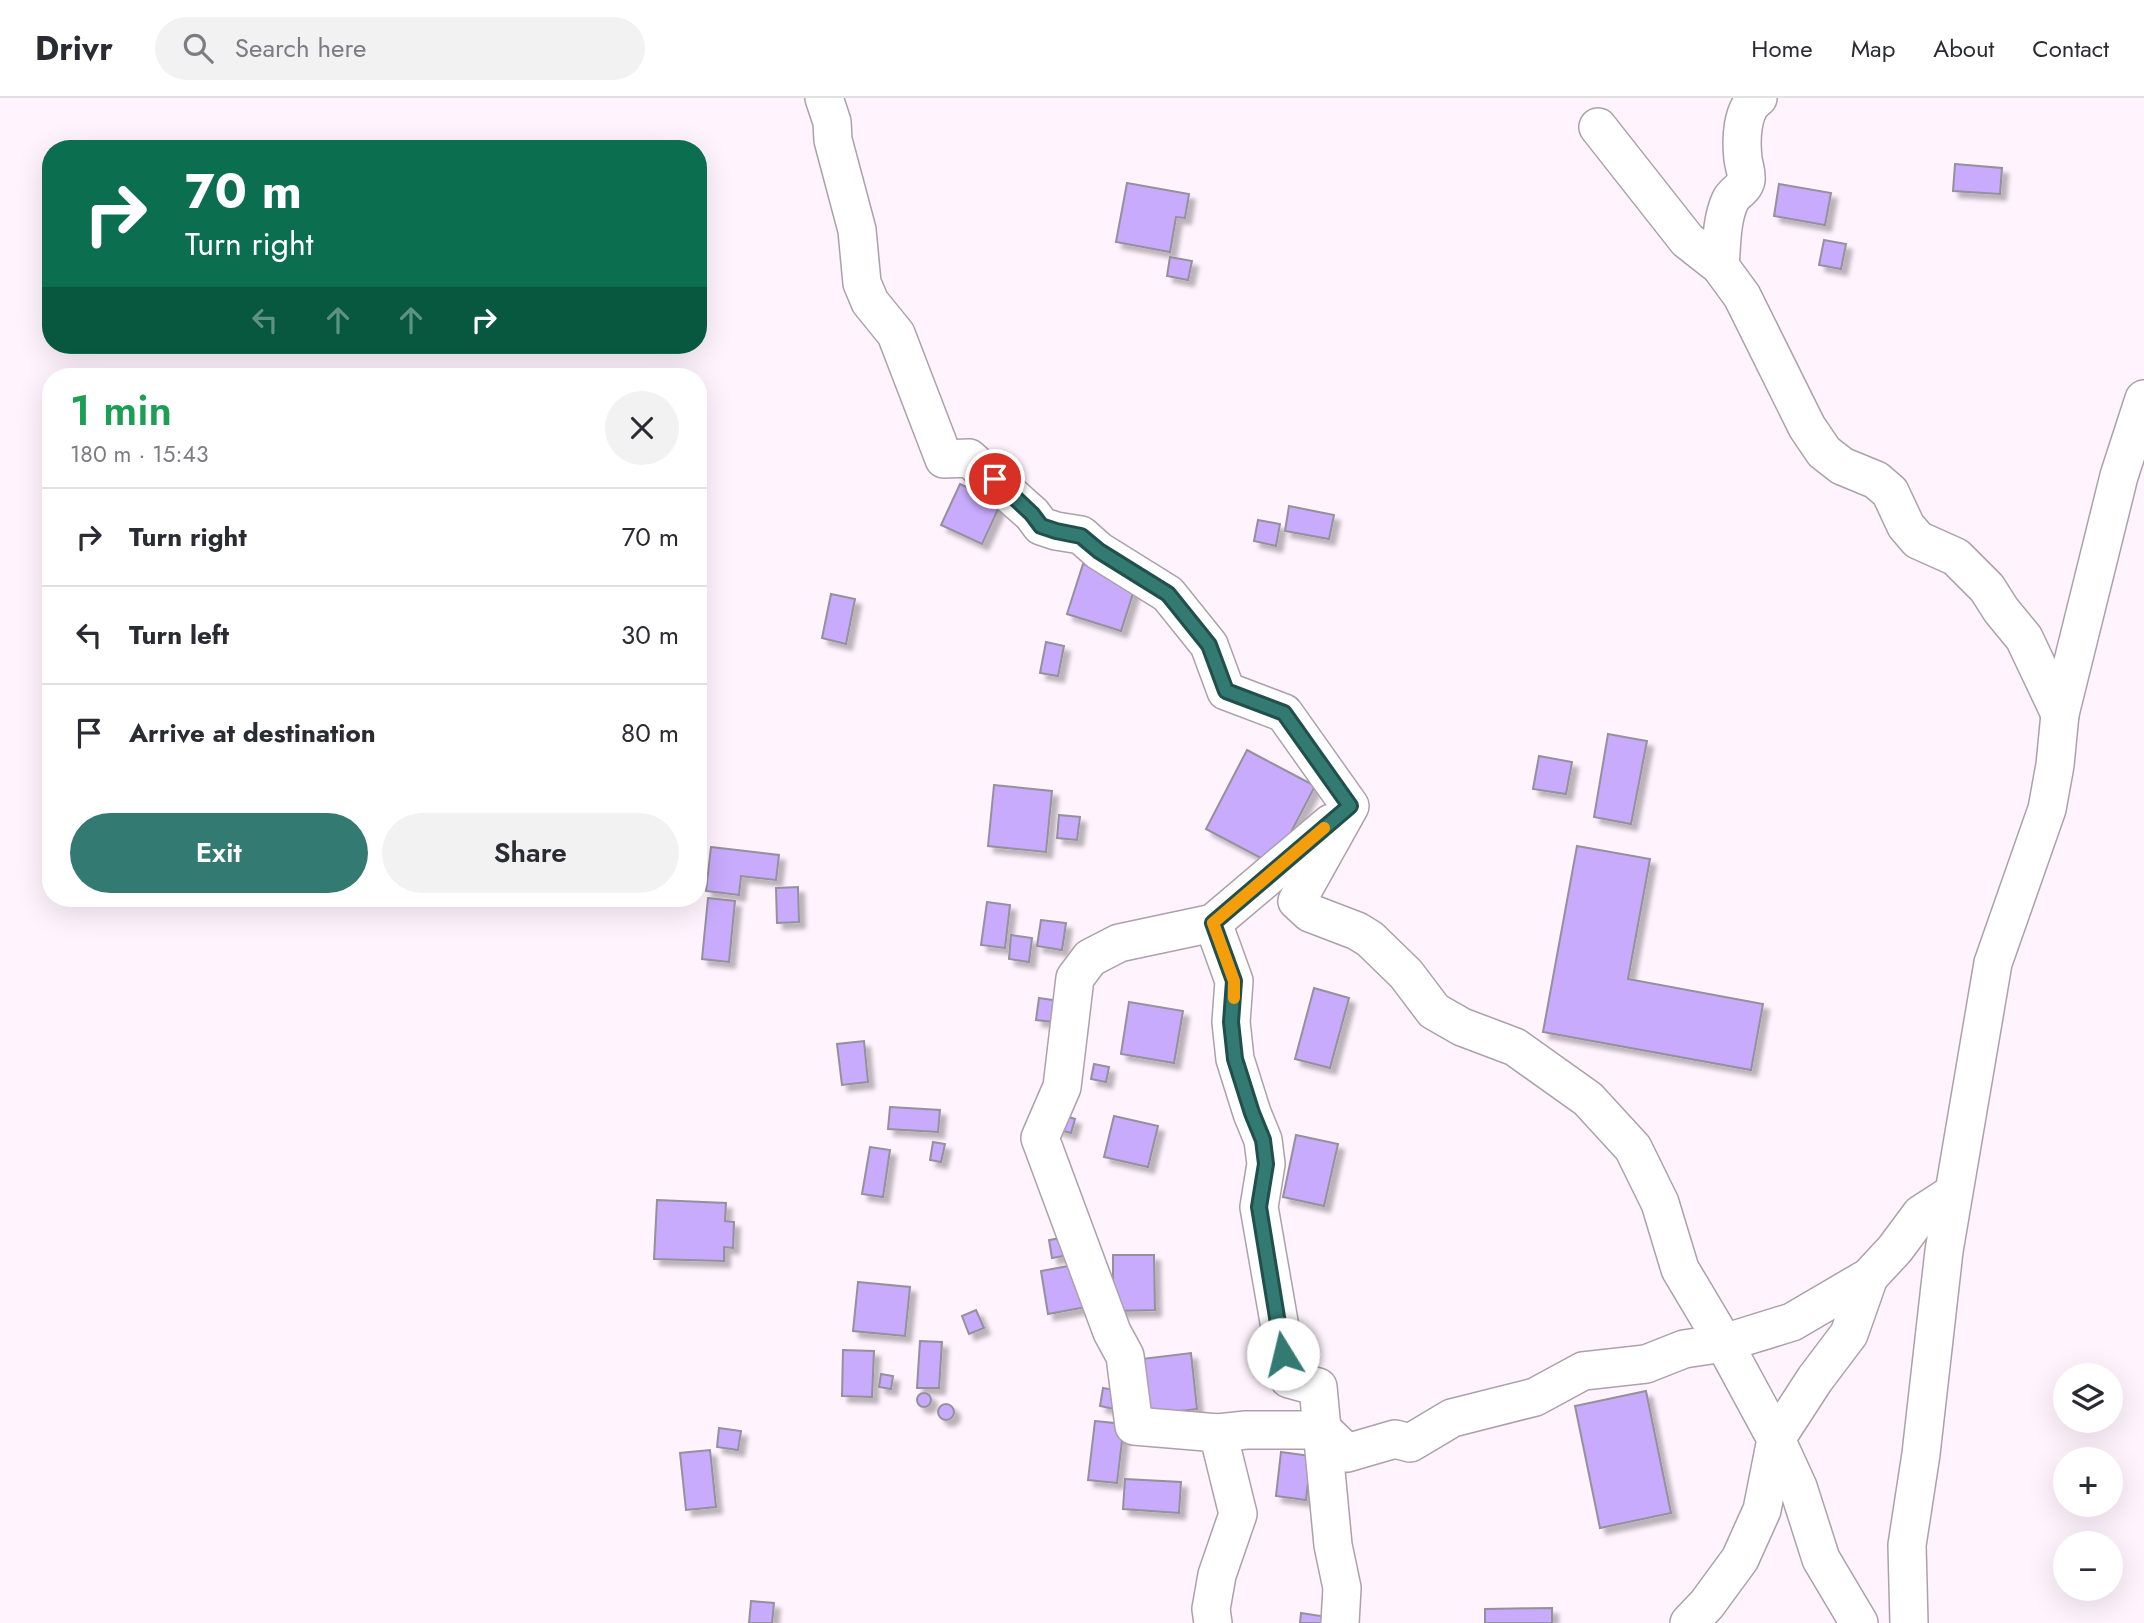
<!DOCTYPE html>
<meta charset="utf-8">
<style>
:root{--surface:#fff;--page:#f2f2f3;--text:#2b2b33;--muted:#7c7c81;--line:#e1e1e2;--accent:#337a73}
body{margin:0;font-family:Jost,sans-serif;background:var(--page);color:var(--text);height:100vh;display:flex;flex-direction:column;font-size:26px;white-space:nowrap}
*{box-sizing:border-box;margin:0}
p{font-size:23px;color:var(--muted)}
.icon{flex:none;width:38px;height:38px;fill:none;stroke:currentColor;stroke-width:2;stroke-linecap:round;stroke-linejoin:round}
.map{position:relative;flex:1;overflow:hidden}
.side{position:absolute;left:42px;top:270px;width:665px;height:539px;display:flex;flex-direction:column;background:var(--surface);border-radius:28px;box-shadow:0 7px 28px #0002}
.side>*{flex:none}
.banner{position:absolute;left:42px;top:42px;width:665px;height:214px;border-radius:28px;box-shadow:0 7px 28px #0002;background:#0b6e4f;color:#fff;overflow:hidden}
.fabs{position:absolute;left:2053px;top:1265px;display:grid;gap:14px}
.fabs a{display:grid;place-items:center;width:70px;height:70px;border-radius:50%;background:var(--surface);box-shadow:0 7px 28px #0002;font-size:35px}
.pin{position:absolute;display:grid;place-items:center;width:60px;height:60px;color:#fff;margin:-30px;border:4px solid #fff;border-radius:50%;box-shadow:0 2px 7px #0007}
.me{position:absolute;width:77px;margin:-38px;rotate:351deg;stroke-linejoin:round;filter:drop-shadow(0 0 5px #0008)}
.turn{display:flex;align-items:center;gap:24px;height:147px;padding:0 28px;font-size:32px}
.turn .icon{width:91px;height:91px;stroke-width:2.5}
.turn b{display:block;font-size:49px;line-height:60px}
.lanes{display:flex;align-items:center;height:66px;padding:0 28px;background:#0003;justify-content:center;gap:35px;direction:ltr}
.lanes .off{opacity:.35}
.round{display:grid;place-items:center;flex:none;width:74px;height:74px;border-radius:37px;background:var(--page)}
.headline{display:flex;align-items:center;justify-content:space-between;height:119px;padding:0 28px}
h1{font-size:42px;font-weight:600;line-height:52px;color:#1e9e55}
.action{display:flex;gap:14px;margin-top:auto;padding:14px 28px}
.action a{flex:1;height:80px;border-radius:42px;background:var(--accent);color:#fff;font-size:28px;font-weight:600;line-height:80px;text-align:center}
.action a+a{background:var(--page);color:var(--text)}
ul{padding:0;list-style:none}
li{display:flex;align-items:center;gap:21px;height:98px;padding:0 28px;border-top:2px solid var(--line)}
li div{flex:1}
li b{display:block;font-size:26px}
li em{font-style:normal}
header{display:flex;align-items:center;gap:42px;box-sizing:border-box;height:98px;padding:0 35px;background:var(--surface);border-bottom:2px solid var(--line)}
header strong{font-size:33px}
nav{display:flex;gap:38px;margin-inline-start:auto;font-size:24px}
.search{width:490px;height:63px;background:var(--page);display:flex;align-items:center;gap:18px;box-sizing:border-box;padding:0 24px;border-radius:38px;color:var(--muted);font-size:26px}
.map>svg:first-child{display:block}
.building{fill:#c8abfc;stroke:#94909c;stroke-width:2;filter:url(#shadow)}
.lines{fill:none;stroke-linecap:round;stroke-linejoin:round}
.street-casing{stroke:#aca1ab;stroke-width:40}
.street{stroke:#fff;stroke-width:37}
.route-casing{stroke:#214f4b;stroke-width:18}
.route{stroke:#337a73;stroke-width:12}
.slow{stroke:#f59e0b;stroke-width:12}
</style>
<header>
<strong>Drivr</strong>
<div class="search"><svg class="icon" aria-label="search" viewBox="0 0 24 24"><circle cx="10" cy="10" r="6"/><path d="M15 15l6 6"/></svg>Search here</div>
<nav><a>Home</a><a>Map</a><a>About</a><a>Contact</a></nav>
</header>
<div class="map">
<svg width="2144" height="1525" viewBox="0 0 2144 1525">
<defs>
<filter id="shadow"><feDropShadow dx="6" dy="6" stdDeviation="2" flood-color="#0004"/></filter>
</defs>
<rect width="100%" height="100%" fill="#fff3fd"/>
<!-- building -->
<g class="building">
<path d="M1955,66L2002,70L2000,96L1953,93Z"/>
<path d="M1127,85L1189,96L1185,120L1176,119L1170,154L1116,144Z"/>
<path d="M1779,86L1831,95L1825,127L1774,118Z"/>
<path d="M1824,142L1846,146L1841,171L1819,167Z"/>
<path d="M1170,159L1192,163L1188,182L1167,178Z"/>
<path d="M960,386L1001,405L982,446L941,427Z"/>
<path d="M1289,408L1334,417L1329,441L1285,433Z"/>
<path d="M1258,422L1280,426L1276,448L1254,443Z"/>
<path d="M1083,466L1137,483L1121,533L1067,516Z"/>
<path d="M831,496L855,501L846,546L822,540Z"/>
<path d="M1046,544L1064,548L1058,578L1040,575Z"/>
<path d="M1608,636L1647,643L1631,726L1594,719Z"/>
<path d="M1247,652L1315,688L1274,767L1206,731Z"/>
<path d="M1539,658L1572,664L1566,696L1533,691Z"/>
<path d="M994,687L1052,693L1046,754L988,748Z"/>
<path d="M1059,717L1080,719L1077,742L1057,740Z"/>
<path d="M1577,748L1650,761L1628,881L1763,906L1751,972L1543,934Z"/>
<path d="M711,749L779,757L776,782L741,778L739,797L706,793Z"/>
<path d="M798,789L799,824L777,825L776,790Z"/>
<path d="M708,800L735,803L729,864L702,861Z"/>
<path d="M987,804L1010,807L1005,850L981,847Z"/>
<path d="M1041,822L1066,825L1062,852L1037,848Z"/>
<path d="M1011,837L1032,840L1029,864L1009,861Z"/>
<path d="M1314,890L1349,900L1330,970L1295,961Z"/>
<path d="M1039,900L1067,904L1064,925L1036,922Z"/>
<path d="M1129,904L1183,913L1174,965L1121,956Z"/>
<path d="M864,943L868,984L842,987L837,946Z"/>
<path d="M1094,966L1109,969L1106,984L1091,981Z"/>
<path d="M890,1009L940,1012L938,1034L888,1031Z"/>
<path d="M1060,1016L1075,1021L1071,1035L1056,1031Z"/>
<path d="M1114,1018L1158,1028L1148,1069L1104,1059Z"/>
<path d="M1296,1037L1338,1046L1324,1108L1283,1099Z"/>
<path d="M933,1044L945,1046L941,1064L930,1062Z"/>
<path d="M870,1049L890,1052L883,1099L862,1096Z"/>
<path d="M657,1102L726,1105L725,1123L734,1124L733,1150L724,1149V1163L654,1161Z"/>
<path d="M1071,1138L1074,1156L1052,1160L1049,1142Z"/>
<path d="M1113,1157H1154L1155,1212L1113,1213Z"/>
<path d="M1079,1166L1086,1209L1048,1216L1041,1173Z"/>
<path d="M858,1184L910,1189L905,1238L853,1233Z"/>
<path d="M976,1212L984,1230L969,1236L962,1218Z"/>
<path d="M920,1243L942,1244L939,1290H917Z"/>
<path d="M843,1252L874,1253L872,1299L842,1298Z"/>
<path d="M1191,1255L1197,1311L1139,1318L1133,1262Z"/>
<path d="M881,1276L893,1278L891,1291L879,1289Z"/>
<path d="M1103,1290L1128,1294L1124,1313L1100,1308Z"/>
<path d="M1646,1293L1671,1415L1600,1430L1575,1308Z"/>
<circle cx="924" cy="1302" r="7"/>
<circle cx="946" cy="1314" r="8"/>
<path d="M1095,1323L1124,1326L1117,1385L1088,1382Z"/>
<path d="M719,1330L741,1333L738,1352L717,1349Z"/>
<path d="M710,1352L716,1409L686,1412L680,1355Z"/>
<path d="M1281,1354L1311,1358L1306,1402L1276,1398Z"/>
<path d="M1125,1381L1181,1384L1179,1415L1123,1411Z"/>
<path d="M751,1503L774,1505L772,1525H749Z"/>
<path d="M1552,1510V1525H1485V1511Z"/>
<path d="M1301,1515L1334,1520V1525H1300Z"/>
</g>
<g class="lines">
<defs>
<g id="street">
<path d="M824,0L832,24L833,42L857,132L862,185L870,204L896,236L944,361L969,360L1032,416L1041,428L1056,433L1081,437L1099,453L1168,496L1209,547L1226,593L1284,615L1350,708L1297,803L1310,815L1357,833L1370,841L1406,876L1434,913L1462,929L1515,949L1588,1001L1633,1050L1660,1105L1680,1171L1724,1245L1776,1341L1798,1389L1821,1461L1859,1525"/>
<path d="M1598,29L1687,142L1720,168L1742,198L1807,329L1824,354L1842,368L1876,382L1890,394L1906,428L1918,442L1956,459L1987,490L2001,512L2024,540L2060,616"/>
<path d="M1720,168C1722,147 1721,123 1730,103C1733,95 1744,92 1746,82C1747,75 1744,68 1743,61C1741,43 1741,11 1758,0"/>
<path d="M1213,825L1234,883L1231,924L1235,961L1252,1015L1263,1042L1266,1066L1259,1109L1289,1281L1318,1289L1333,1447L1342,1490L1340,1525"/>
<path d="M1218,1335L1246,1332H1323L1347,1355L1395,1341L1410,1345L1452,1320L1535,1299L1583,1273L1646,1266L1684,1251L1724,1245L1792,1224L1869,1179L1895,1151L1921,1116L1952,1096"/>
<path d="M1213,1525L1211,1511L1217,1477L1238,1416L1218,1335L1134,1328L1125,1258L1112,1234L1040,1040L1062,989L1075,880L1090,860L1119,845L1213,825L1331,725"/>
<path d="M1689,1525L1707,1506L1740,1461L1762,1412L1776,1341L1815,1281L1849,1236L1869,1179"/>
<path d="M1909,1525L1907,1447L1921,1356L1944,1153L1993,865L2047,711L2055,667L2060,616L2119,378L2144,301"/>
</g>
</defs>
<!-- street casing -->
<use href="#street" class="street-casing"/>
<!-- street -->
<use href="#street" class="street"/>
</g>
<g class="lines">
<defs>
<path id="route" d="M995,381L1032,416L1041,428L1056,433L1081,438L1099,453L1168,496L1209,547L1226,593L1284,615L1350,708L1213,825L1234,883L1231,924L1235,961L1252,1015L1263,1042L1266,1066L1259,1109L1283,1256"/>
</defs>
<!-- route casing -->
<use href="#route" class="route-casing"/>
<!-- route -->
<use href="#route" class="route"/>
<!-- slow -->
<path class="slow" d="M1234,900V883L1213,825L1324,730"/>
</g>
</svg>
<div class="fabs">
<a><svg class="icon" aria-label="layers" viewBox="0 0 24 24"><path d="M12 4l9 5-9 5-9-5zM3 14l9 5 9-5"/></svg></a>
<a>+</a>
<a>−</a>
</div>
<div class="pin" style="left:995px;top:381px;background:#d93025"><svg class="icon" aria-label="arrive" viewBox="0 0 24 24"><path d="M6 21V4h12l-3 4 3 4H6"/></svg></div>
<svg class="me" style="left:1283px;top:1256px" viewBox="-20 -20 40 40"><circle r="19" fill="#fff"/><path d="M0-13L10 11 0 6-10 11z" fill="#337a73"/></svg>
<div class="banner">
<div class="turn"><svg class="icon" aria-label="right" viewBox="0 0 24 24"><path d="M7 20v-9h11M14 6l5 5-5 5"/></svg><div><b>70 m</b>Turn right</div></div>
<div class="lanes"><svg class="icon off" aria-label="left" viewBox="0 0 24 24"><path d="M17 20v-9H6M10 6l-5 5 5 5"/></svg><svg class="icon off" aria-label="ahead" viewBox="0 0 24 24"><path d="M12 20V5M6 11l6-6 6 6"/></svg><svg class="icon off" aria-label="ahead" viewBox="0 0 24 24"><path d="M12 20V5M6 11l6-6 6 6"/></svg><svg class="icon" aria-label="right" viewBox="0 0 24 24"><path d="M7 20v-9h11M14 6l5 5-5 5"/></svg></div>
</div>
<section class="side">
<div class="headline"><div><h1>1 min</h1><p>180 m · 15:43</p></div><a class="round"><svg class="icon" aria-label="close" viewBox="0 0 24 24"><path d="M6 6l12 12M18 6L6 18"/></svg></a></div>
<ul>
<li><svg class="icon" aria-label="right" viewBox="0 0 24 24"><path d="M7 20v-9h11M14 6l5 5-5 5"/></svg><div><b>Turn right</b></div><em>70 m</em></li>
<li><svg class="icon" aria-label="left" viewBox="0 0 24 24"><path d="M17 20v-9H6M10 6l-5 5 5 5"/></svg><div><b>Turn left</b></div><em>30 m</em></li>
<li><svg class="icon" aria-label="arrive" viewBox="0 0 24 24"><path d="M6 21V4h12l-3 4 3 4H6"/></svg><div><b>Arrive at destination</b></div><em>80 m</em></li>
</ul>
<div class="action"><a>Exit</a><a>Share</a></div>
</section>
</div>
